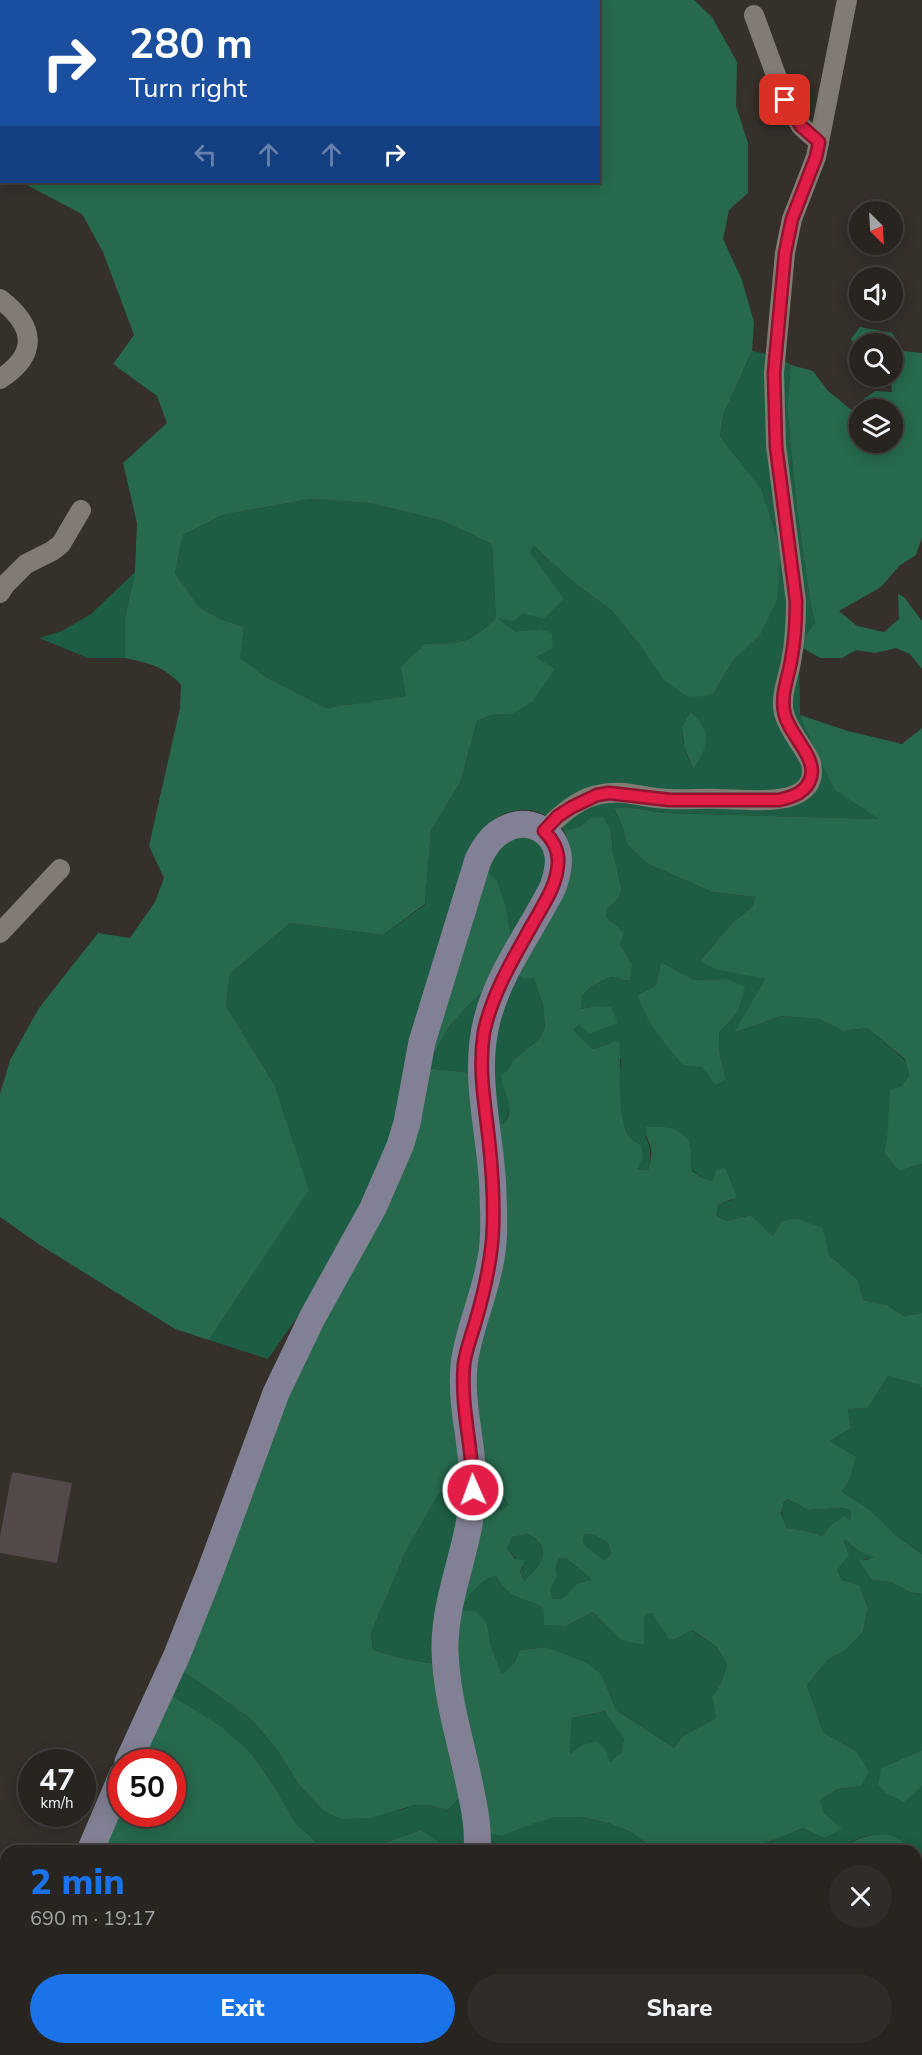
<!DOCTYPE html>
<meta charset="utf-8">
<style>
:root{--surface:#282420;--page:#302c29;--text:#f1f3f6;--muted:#a5a4a5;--line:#44413e;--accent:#1a73e8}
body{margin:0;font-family:"Nunito Sans",sans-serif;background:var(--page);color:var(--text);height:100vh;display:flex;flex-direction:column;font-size:22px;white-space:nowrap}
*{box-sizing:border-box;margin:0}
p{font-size:20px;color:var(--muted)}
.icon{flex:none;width:33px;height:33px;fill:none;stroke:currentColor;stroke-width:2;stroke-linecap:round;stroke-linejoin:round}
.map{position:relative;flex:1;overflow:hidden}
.drawer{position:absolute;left:0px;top:1845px;width:922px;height:210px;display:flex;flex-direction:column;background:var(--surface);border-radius:18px 18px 0 0;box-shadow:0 3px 15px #0003,0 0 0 2px var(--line)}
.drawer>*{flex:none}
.hud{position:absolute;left:0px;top:0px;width:600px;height:183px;box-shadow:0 3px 15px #0003,0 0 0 2px var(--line);background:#1a4fa0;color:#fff;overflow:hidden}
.needle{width:39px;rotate:156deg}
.fabs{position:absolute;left:849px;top:201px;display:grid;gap:12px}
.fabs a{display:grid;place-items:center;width:54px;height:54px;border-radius:50%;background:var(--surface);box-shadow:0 3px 15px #0003,0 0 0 2px var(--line);font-size:30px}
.speed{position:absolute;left:18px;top:1749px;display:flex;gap:12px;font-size:30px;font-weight:700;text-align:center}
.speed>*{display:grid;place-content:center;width:78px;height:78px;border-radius:50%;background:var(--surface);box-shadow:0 3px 15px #0003,0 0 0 2px var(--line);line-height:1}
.speed small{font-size:15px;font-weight:400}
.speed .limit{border:9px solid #d22;background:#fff;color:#111}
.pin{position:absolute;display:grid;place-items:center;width:51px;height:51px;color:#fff;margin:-26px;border-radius:12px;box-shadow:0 3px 9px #0006}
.me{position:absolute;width:66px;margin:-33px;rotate:358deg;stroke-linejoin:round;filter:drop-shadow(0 0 4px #0008)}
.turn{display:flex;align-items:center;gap:21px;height:126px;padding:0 30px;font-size:27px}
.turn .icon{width:78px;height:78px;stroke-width:2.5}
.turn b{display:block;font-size:42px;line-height:51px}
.lanes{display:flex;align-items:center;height:57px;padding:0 30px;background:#0003;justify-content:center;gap:30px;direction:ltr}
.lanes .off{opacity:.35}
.round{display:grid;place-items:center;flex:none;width:63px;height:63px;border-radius:32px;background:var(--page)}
.headline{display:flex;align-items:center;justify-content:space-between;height:102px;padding:0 30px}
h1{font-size:36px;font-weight:800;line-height:45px;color:var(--accent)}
.button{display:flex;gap:12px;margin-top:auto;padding:12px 30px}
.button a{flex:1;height:69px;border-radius:36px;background:var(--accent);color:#fff;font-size:24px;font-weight:800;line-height:69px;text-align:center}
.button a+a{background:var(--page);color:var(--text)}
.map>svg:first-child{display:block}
.green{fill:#1c5d43;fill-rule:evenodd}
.forest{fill:#26694d;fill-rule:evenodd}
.building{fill:#534948}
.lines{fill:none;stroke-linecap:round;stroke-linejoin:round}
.street{stroke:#827b74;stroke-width:20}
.secondary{stroke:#818094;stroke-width:27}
.route-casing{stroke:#92132f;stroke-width:15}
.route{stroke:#e11d48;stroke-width:10}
</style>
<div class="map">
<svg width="922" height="2055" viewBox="0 0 922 2055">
<rect width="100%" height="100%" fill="#35302a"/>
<!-- green -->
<g class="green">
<path d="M0,0H58L2,2L0,151Z"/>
<path d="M752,351L776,356L791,365L787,407L797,511L811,607L815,622L799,646L800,715L817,755L880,819L665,813L626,807L614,810L622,825L627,844L646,863L712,892L755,897L753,906L731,924L700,961L765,979L735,1033L781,1016L819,1019L843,1031L867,1028L905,1060L909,1075C894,1097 889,1127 884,1153L899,1171L922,1164V1313L904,1316L887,1305L863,1300L858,1280L829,1255L822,1228L796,1218L781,1221L773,1236L751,1215L727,1221L715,1214L718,1205L732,1200L730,1180L725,1167L713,1181L702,1178L692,1170L689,1143L645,1136C652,1148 651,1157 648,1170L637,1169L630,1138L623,1125L618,1094L621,1060L609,1043L593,1049L572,1030L596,1006L581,1009V997L592,986L610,977L630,981L632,964L620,944L617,926L606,917V910L618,899L622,890L613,853L611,831L590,818L579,827L564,831C534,795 493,808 471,845L395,1143L330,1270L268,1359L209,1340L251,1277L274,1084L226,1006L230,974L290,923L383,935L425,905L431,831L461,781L477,721L491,715L512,714L535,657L539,629L515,633L496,618C467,645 464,643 425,644L407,696L326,708L266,677L239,658L244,627L220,619L199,607L175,573L183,535L222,515L310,499L370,503L443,521L492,544L496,618L523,613L563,599L530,552L534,546L572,581L612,611L639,644L713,694L733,661L760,635L739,460L720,436L724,413ZM690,712L693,768C683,748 677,732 690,712ZM661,962L694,980L725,979L738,1012L719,1033L720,1056L726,1079L702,1067L638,995L656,985Z"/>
<path d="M135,572L125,617V658H88L39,638L62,631L91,614Z"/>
<path d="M515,837H534C539,844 544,849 546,858C550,878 521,920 511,937L506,907L487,871C494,856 500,845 515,837Z"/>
<path d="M515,974L522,978L534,977L543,1005L545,1027L539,1039L513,1060L507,1071V1096L510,1106L506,1122L496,1125L493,1104L495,1032Z"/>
<path d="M493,980L473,1073L426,1068L450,1025Z"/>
<path d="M888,1376L921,1385L922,1389V1554L899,1538L869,1509L842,1492L849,1481L830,1441L851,1428L848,1409L868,1408Z"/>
<path d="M461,1466L462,1494L434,1664L397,1657L373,1650L371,1633L407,1549L437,1497Z"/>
<path d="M485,1483L499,1491L509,1505L496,1512L482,1515Z"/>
<path d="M788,1499L808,1510L841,1508L851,1510L850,1520L830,1526L822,1536L803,1530L787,1528C783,1518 778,1507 788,1499Z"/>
<path d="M528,1534C555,1548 540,1566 524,1581L520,1572L523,1568L507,1548L511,1537Z"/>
<path d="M584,1534L594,1535L608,1543L611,1554L605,1560C597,1554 588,1550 583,1542Z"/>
<path d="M845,1538C854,1549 862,1554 875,1557L859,1561L872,1580L891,1582L910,1592L922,1594V1750L881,1768L919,1787L922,1786V1861L917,1860L916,1851H905V1842C878,1837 867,1828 844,1848L845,1851H590L585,1848H567L558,1851H488L489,1833L556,1817H582L608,1823L631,1832L652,1848L769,1842L803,1828L824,1838L841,1829L823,1812L821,1799L838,1789L861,1786L857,1752L823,1732L807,1685L828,1660L847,1649L863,1632L868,1608L859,1585L842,1580L837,1569L842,1562Z"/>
<path d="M559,1558H566C574,1567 585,1570 592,1580L578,1583C571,1593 565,1600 553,1599L550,1590L557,1577L556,1565Z"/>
<path d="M496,1576C510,1600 521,1596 543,1607L544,1624L566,1626L593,1612L606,1625L644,1644V1618L647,1613H652L660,1622L666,1634L675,1639L691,1630L717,1647L727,1665L721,1683L712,1697L716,1718L683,1736L674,1748L616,1710L602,1675L546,1647L520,1650L514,1663L502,1675L491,1647L487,1623L458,1610C469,1597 479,1579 496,1576Z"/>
<path d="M181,1670L250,1718L275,1747L300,1786L324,1811L400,1810L415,1805H428L448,1810L463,1794L468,1851H444L435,1840L421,1830L381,1844L348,1851L323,1849L295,1822L272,1783L251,1753L171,1695Z"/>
<path d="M606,1711L624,1739L621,1753L610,1763L570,1755L572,1718Z"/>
<path d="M508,2049H578L576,2055H511Z"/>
<path d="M645,2049H693L679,2055H639Z"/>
<path d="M767,2049H850L849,2055H773Z"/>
</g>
<!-- forest -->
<g class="forest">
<path d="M113,0H694L712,17L737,62L736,106L748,143V193L729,210L723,239L742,280L754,322L752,351L724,413L720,436L761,489L781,551L777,600L760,635L733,661L713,694L689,698L664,680L639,644L612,611L572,581L534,546L530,552L564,599L544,619L523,613L514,621L497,618L515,632L539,629L552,633L553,648L535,657L555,669L532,702L512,714L491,715L477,721L461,781L431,831L425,904L383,935L290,923L230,974L226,1006L274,1084L309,1190L209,1340L175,1329L40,1245L0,1217V1094L10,1060L39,1008L98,933L130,938L155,902L164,878L149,846L180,708L181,685C164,666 149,663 125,658V617L135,572L137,523L123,463L167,423L157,396L113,364L134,335L103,252L82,214L21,182H598V2L107,1ZM310,499L370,503L443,521L492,544L496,618C467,645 464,643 425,644L401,667L406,696L326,708L266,677L240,658L244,627L220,619L199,607L175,573L183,535L222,515Z"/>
<path d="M860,327L892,333L904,351L922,353V537L916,555L900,565L881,587L839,611L857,626L884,632L899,619L898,594L904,597L922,621V669L910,654L896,648L875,653L856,650L842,658H820L799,646L815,622L811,607L797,511L787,407L791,365L813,371L828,391L854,412H859L860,442H892V410L867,409L864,399L875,391L892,392L891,380L886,377L892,376V344H860L859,352L851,339Z"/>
<path d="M690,712C714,732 708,746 693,769L684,746L682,727Z"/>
<path d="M800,715L848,731L902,744L922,728V1164L899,1171L884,1153L888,1130L890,1090L902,1086L909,1075L905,1059L867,1028L843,1031L819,1019L781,1016L734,1033L765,979L715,969L700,961L731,924L753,906L755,897L712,892L646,863L627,844L622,825L614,809L626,807L665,813L879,819L835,790L817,755Z"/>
<path d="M603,817L611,831L613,853L622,890L618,899L606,910V917L617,926L624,934L620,944L632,964L630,981L610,977L592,986L581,997V1009L596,1006L611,1007L618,1023L589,1034L579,1024L573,1030L593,1049L619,1040C622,1065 615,1120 630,1137C632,1141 638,1143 641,1146L643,1158L637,1169L648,1170C650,1163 652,1156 651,1148C649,1140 645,1136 646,1127C661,1126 681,1126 689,1142C692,1149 691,1162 692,1171L702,1178L713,1181L716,1171L725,1167L737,1197L718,1205L716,1215L727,1221L751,1215L773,1236L781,1221L796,1218L823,1228L829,1255L858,1280L863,1300L887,1305L904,1316L922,1313V1389L920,1385L888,1376L868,1408L848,1409L851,1428L830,1441L856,1457L849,1481L842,1492L869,1509L899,1538L922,1554V1594L910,1592L891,1582L872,1580L858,1560H866L874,1557C861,1554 854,1548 845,1539L844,1542L849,1555L837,1570L842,1580L859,1585L868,1608L863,1632L847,1649L828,1660L807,1685L823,1732L857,1752L869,1772L861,1786L838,1789L821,1799L823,1812L842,1829L824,1838L803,1828L769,1842L701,1851L652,1848L631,1832L608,1823L582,1817H556L532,1824L502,1836L489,1833C478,1759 452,1688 458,1612C461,1579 477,1548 482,1515L496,1512L509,1505L499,1491L485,1483L473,1399V1380L476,1360L502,1256L501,1173L496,1125L506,1122C515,1102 502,1094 501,1075L507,1071L513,1060L539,1039L545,1027L543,1005L534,978H522L515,974C531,945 571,896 572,863C572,852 568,841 564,831L579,827L590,818ZM788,1499L808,1510L841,1508L851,1510L850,1520L844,1516L830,1526L822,1536L803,1530L787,1528L781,1513L784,1502ZM528,1534C555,1548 540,1566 524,1581L520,1572L525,1560L515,1559L507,1548L512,1537ZM584,1534L594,1535L608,1543L611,1554L605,1560C597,1554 588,1550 583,1542ZM559,1558H566C574,1567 585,1570 591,1580C587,1581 580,1582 577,1584C568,1592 567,1600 553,1599L550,1590L557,1577L556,1565ZM496,1576C511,1601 520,1596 543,1607L544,1625L566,1626L593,1612L621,1640L644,1645V1618L647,1613H652L669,1639H675L692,1630L717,1647L727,1665L721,1683L712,1697L716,1718L683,1736L674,1748L616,1710L602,1675L587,1663L546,1647L520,1650L514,1663L502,1674L491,1647L487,1623L476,1611L459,1610C469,1597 479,1579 496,1576ZM605,1711L624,1739L621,1753L610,1762L606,1750L597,1741L582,1745L570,1754L572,1718Z"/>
<path d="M487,871L497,881L506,907L511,937L493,980L450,1025L426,1068L473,1073L485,1233L461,1466L437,1497L407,1549L371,1633L373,1650L397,1657L434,1664L463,1794L448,1810L428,1805H415L370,1818L342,1819L324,1811L300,1786L275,1747L250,1718L181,1670L273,1433L426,1068Z"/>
<path d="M661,962L694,980L725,979L745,986L738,1012L719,1033L720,1056L726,1079L716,1085L702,1067L683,1065C665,1043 646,1023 638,995L656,985Z"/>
<path d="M171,1695L220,1726L251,1753L272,1783L295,1822L317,1843L323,1849L346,1851H98L121,1797L122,1814H172V1762H138Z"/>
<path d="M922,1750V1786L904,1802L886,1793L878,1785L881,1768Z"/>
<path d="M421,1830L436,1840L444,1851H348L381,1844Z"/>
<path d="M887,1834L905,1842V1851H845L844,1848C858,1836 869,1835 887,1834Z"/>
<path d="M65,2049H388L390,2055H63Z"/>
<path d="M433,2049H508L511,2055H433Z"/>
<path d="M578,2049H615L617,2055H576Z"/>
<path d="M693,2049H767L773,2055H679Z"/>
</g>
<!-- building -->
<path class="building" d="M12,1472L72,1483L57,1563L0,1553V1537Z"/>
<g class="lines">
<!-- street -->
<g class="street">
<path d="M754,15L785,100L801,126L819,142"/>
<path d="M0,299C35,326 39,354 0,379"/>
<path d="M0,593L5,585L26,564L52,551L61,544L81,510"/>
<path d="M544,831C559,816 576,800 597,795C621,788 646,799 670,799C686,800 703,798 720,799C747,799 821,811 811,763C804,746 789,732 784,713C780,696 788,679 791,662C795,642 796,622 796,601L776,445L774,373L785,253L792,219L816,157L847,0"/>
<path d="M0,933L60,869"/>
<path d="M63,2055L65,2049"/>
</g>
<!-- secondary -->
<g class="secondary">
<path d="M128,1762L177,1655L210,1572L276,1393L312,1318L373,1208L400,1146L407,1123L422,1042L478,860C484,847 492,835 505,829C527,817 554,829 558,855C560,866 556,877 553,887C531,931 499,972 487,1020C472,1078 492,1136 493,1194C494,1218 495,1245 489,1268C483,1299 467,1335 464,1365C460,1408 474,1446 473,1488C472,1544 444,1595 445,1650C446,1693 459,1736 468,1777C473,1802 479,1825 477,1851"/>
<path d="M90,1851L122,1776"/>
<path d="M422,2049V2055"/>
<path d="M0,2050L6,2042"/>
</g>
</g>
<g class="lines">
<defs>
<path id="route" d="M473,1490C473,1447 460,1407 464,1364C466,1349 472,1335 476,1320C485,1289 492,1259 493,1227C494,1198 492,1169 489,1141C485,1104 478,1069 484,1032C492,994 513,959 532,925C543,905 557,886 558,863C559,850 553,840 544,831L558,816L572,807L597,795L609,793L670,800H779C793,797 807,792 811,777C817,756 787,733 784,711C781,694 788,678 791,661C795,641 796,621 796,601L776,446L774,373L785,253L792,219L816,157L819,142L801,126L785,100"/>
</defs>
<!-- route casing -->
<use href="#route" class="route-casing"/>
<!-- route -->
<use href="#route" class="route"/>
</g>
</svg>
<div class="fabs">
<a><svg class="needle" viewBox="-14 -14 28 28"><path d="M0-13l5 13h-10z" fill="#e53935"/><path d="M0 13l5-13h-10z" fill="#a5a4a5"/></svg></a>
<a><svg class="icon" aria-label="sound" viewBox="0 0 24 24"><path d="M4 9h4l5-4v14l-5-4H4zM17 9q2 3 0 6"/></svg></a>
<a><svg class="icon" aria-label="search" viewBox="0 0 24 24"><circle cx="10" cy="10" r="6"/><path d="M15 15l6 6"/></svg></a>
<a><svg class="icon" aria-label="layers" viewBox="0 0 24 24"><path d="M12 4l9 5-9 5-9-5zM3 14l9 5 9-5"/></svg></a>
</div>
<div class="speed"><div>47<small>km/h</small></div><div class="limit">50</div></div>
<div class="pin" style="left:785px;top:100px;background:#d93025"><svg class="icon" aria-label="arrive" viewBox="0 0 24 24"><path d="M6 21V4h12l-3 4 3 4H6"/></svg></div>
<svg class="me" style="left:473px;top:1490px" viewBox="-20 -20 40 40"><circle r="17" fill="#e11d48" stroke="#fff" stroke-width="3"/><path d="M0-11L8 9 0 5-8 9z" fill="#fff"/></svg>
<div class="hud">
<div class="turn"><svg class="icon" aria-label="right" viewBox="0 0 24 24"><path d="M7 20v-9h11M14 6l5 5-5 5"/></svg><div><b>280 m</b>Turn right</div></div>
<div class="lanes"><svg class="icon off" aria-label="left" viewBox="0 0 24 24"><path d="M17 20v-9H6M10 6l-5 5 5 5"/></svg><svg class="icon off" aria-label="ahead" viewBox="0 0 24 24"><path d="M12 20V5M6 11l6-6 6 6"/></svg><svg class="icon off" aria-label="ahead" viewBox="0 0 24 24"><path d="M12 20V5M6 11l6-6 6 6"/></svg><svg class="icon" aria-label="right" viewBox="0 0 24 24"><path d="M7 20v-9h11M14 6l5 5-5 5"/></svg></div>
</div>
<section class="drawer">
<div class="headline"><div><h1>2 min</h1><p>690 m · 19:17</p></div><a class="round"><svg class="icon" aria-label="close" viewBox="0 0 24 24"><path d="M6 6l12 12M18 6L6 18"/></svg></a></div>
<div class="button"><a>Exit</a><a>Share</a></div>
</section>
</div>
